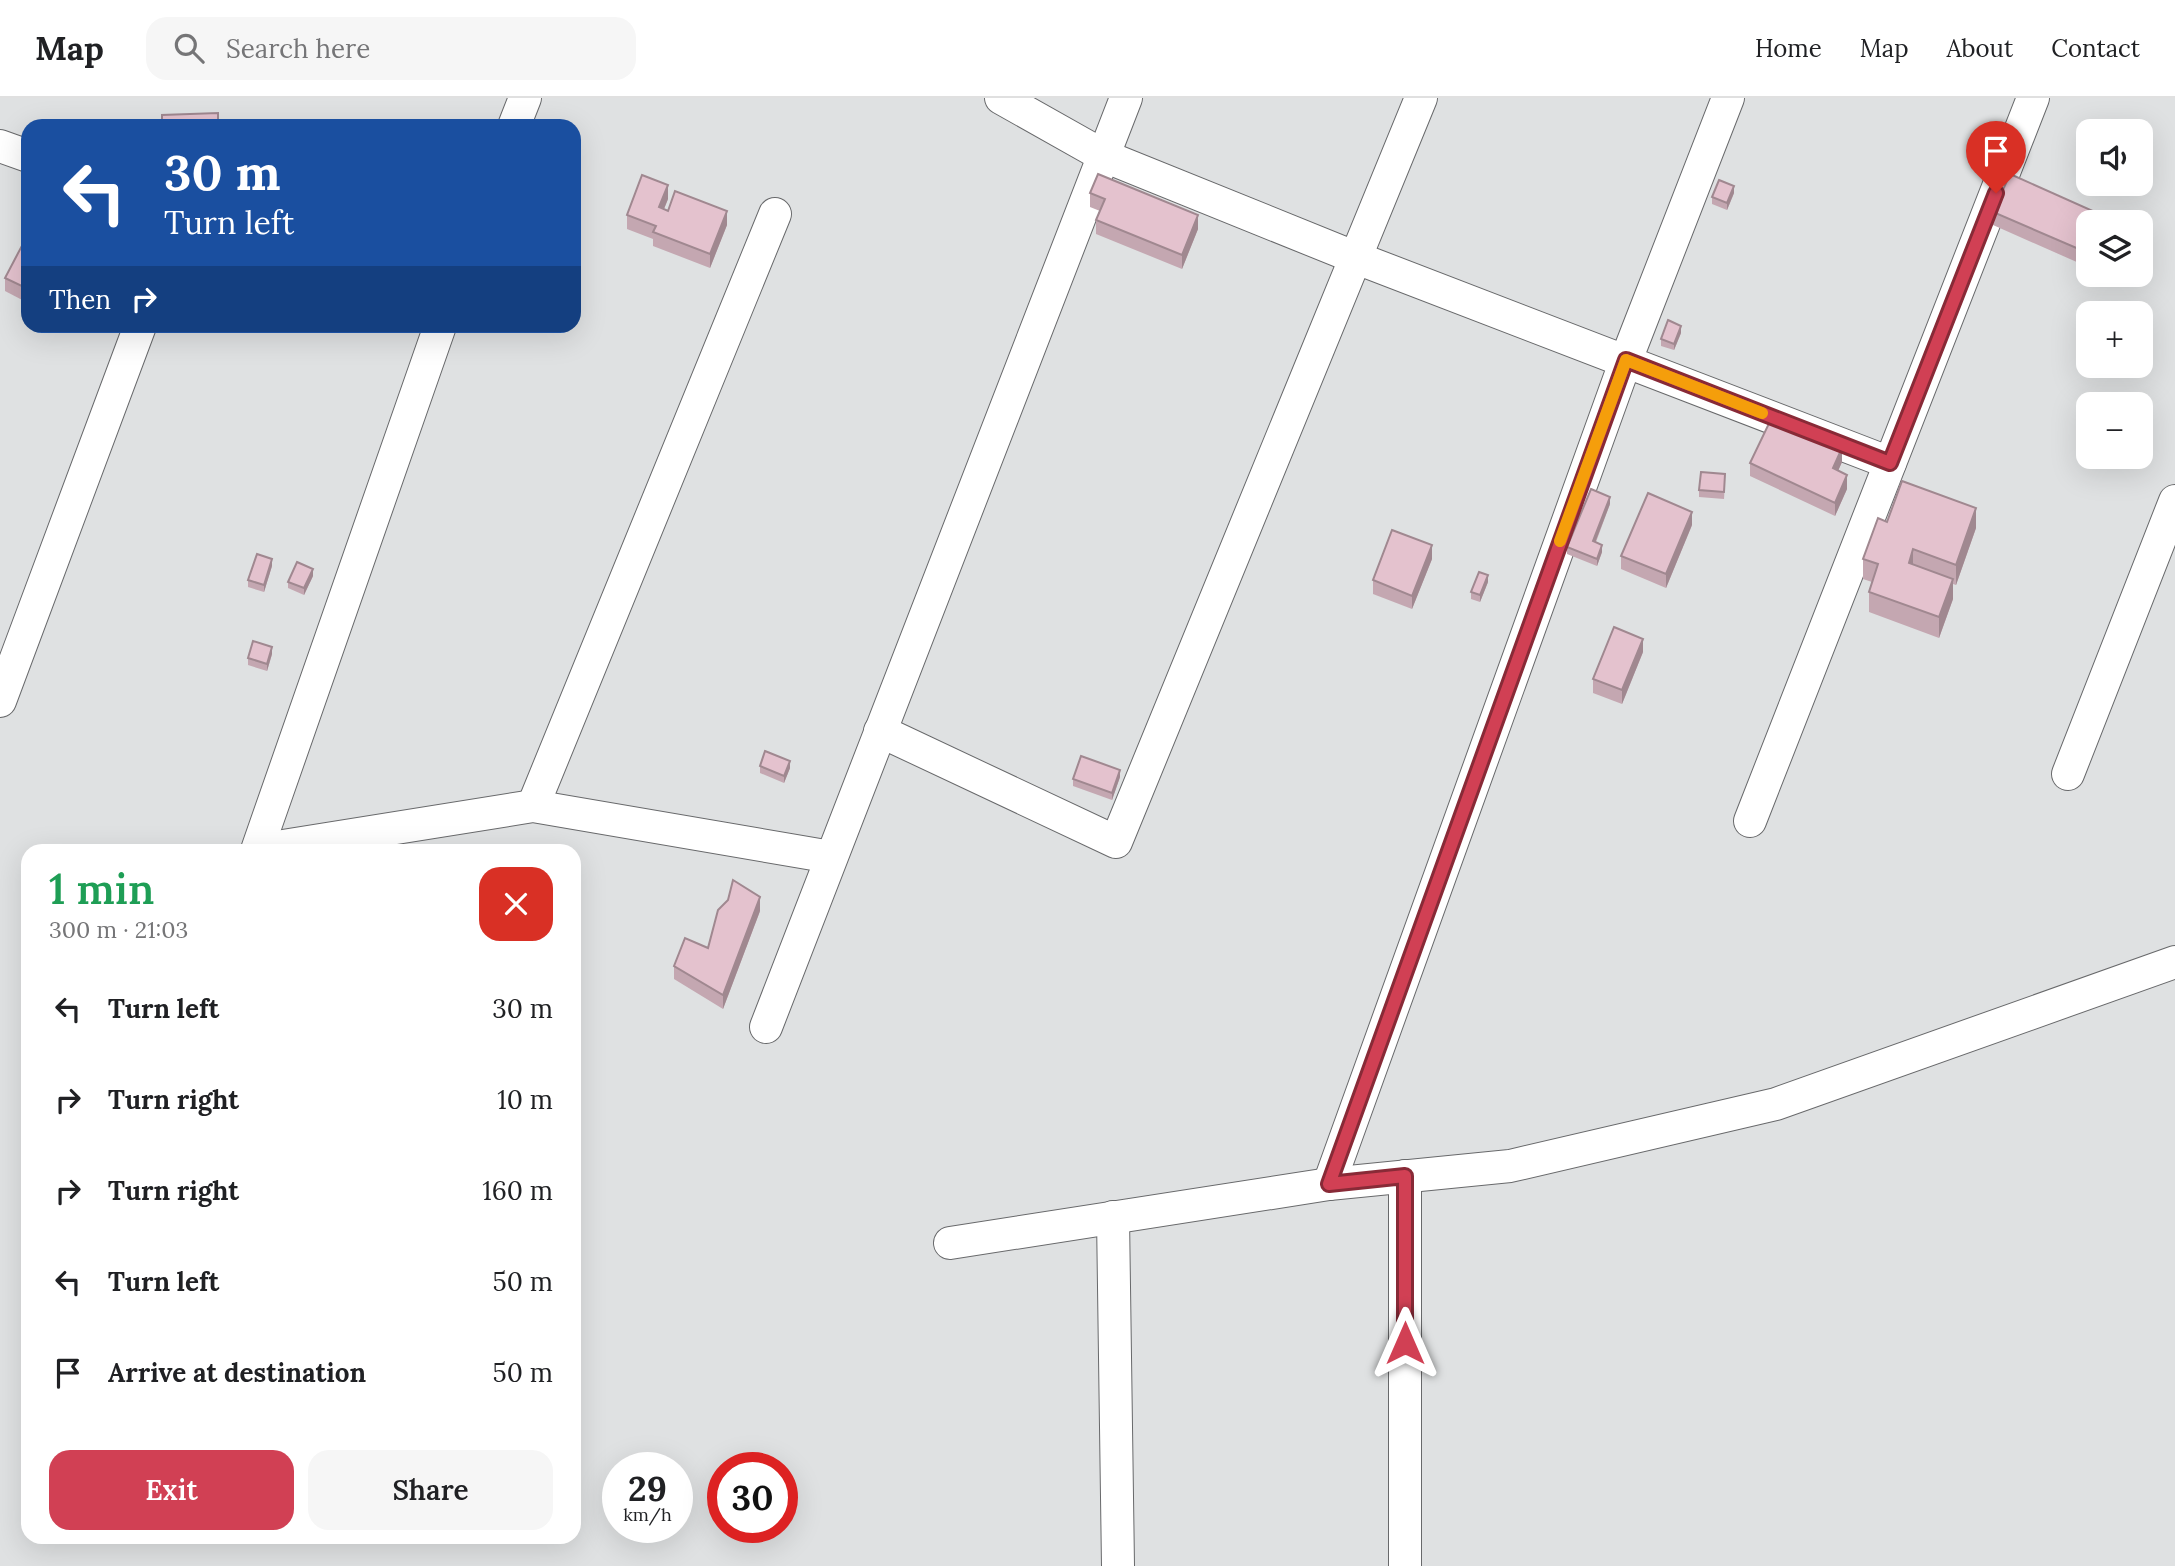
<!DOCTYPE html>
<meta charset="utf-8">
<style>
:root{--surface:#fff;--page:#f6f6f6;--text:#202124;--muted:#757577;--line:#e0e0e0;--accent:#d14054}
body{margin:0;font-family:Lora,serif;background:var(--page);color:var(--text);height:100vh;display:flex;flex-direction:column;font-size:26px;white-space:nowrap}
*{box-sizing:border-box;margin:0}
p{font-size:23px;color:var(--muted)}
.icon{flex:none;width:38px;height:38px;fill:none;stroke:currentColor;stroke-width:2;stroke-linecap:round;stroke-linejoin:round}
.map{position:relative;flex:1;overflow:hidden}
.side{position:absolute;left:21px;top:746px;width:560px;height:700px;display:flex;flex-direction:column;background:var(--surface);border-radius:21px;box-shadow:0 7px 28px #0002}
.side>*{flex:none}
.banner{position:absolute;left:21px;top:21px;width:560px;height:214px;border-radius:21px;box-shadow:0 7px 28px #0002;background:#1a4fa0;color:#fff;overflow:hidden}
.controls{position:absolute;left:2076px;top:21px;display:grid;gap:14px}
.controls a{display:grid;place-items:center;width:77px;height:77px;border-radius:14px;background:var(--surface);box-shadow:0 7px 28px #0002;font-size:35px}
.speed{position:absolute;left:602px;top:1354px;display:flex;gap:14px;font-size:35px;font-weight:700;text-align:center}
.speed>*{display:grid;place-content:center;width:91px;height:91px;border-radius:50%;background:var(--surface);box-shadow:0 7px 28px #0002;line-height:1}
.speed small{font-size:18px;font-weight:400}
.speed .limit{border:10px solid #d22;background:#fff;color:#111}
.pin{position:absolute;display:grid;place-items:center;width:60px;height:60px;color:#fff;margin:-72px -30px;border-radius:50% 50% 50% 0;rotate:-45deg;box-shadow:0 0 7px #0007}
.pin .icon{rotate:45deg}
.me{position:absolute;width:77px;margin:-38px;rotate:0deg;stroke-linejoin:round;filter:drop-shadow(0 0 5px #0008)}
.turn{display:flex;align-items:center;gap:24px;height:147px;padding:0 28px;font-size:32px}
.turn .icon{width:91px;height:91px;stroke-width:2.5}
.turn b{display:block;font-size:49px;line-height:60px}
.then{display:flex;align-items:center;height:66px;padding:0 28px;background:#0003;gap:14px;font-size:26px}
.round{display:grid;place-items:center;flex:none;width:74px;height:74px;border-radius:21px;background:var(--page)}
.head{display:flex;align-items:center;justify-content:space-between;height:119px;padding:0 28px}
h1{font-size:42px;font-weight:600;line-height:52px;color:#1e9e55}
.cta{display:flex;gap:14px;margin-top:auto;padding:14px 28px}
.cta a{flex:1;height:80px;border-radius:21px;background:var(--accent);color:#fff;font-size:28px;font-weight:600;line-height:80px;text-align:center}
.cta a+a{background:var(--page);color:var(--text)}
ul{padding:0;list-style:none}
li{display:flex;align-items:center;gap:21px;height:91px;padding:0 28px}
li div{flex:1}
li b{display:block;font-size:26px}
li em{font-style:normal}
header{display:flex;align-items:center;gap:42px;box-sizing:border-box;height:98px;padding:0 35px;background:var(--surface);border-bottom:2px solid var(--line)}
header strong{font-size:33px}
nav{display:flex;gap:38px;margin-inline-start:auto;font-size:24px}
.search{width:490px;height:63px;background:var(--page);display:flex;align-items:center;gap:18px;box-sizing:border-box;padding:0 24px;border-radius:21px;color:var(--muted);font-size:26px}
.map>svg:first-child{display:block}
.lines{fill:none;stroke-linecap:round;stroke-linejoin:round}
.minor-casing{stroke:#68696b;stroke-width:34}
.minor{stroke:#fff;stroke-width:32}
.wall{fill:#c4a7b1}
.shaded-wall{fill:#a08890}
.building{fill:#e4c2ce;stroke:#a08890;stroke-width:2}
.route-casing{stroke:#882a37;stroke-width:18}
.route{stroke:#d14054;stroke-width:12}
.slow{stroke:#f59e0b;stroke-width:12}
</style>
<header>
<strong>Map</strong>
<div class="search"><svg class="icon" aria-label="search" viewBox="0 0 24 24"><circle cx="10" cy="10" r="6"/><path d="M15 15l6 6"/></svg>Search here</div>
<nav><a>Home</a><a>Map</a><a>About</a><a>Contact</a></nav>
</header>
<div class="map">
<svg width="2175" height="1468" viewBox="0 0 2175 1468">
<rect width="100%" height="100%" fill="#dfe1e2"/>
<g class="lines">
<defs>
<g id="minor">
<path d="M1001,0L1104,58L1354,159L1890,365"/>
<path d="M514,28L525,0"/>
<path d="M0,48L28,58"/>
<path d="M0,603L140,228"/>
<path d="M880,633L1116,744L1421,0"/>
<path d="M2068,676L2175,403"/>
<path d="M533,708L775,116"/>
<path d="M1750,723L2033,0"/>
<path d="M257,752L440,228"/>
<path d="M258,752L533,708L831,759"/>
<path d="M766,929L1126,0"/>
<path d="M1329,1086L1626,262L1728,0"/>
<path d="M1113,1119L1118,1468"/>
<path d="M950,1145L1329,1086L1510,1068L1776,1006L2175,864"/>
<path d="M1405,1468V1078"/>
</g>
</defs>
<!-- minor casing -->
<use href="#minor" class="minor-casing"/>
<!-- minor -->
<use href="#minor" class="minor"/>
</g>
<!-- wall -->
<g class="wall">
<path d="M1090,95L1198,131L1182,171L1096,136V122L1100,113L1090,109Z"/>
<path d="M1734,95L1727,112L1712,106V99Z"/>
<path d="M668,101L664,111L727,127L710,170L653,148V141L627,131V117Z"/>
<path d="M1993,114L2104,124H2088V169L1993,127Z"/>
<path d="M28,141V205L5,193V180Z"/>
<path d="M1681,235L1674,252L1661,248V241Z"/>
<path d="M1842,364L1838,373L1847,391L1835,418L1750,378V365Z"/>
<path d="M1725,383L1724,401L1699,399V392Z"/>
<path d="M1610,406L1596,444L1602,454L1597,468L1567,456V449Z"/>
<path d="M1887,424L1976,430L1956,487L1953,486V501L1939,540L1869,514V494L1872,484L1863,481V461Z"/>
<path d="M1692,427L1666,490L1621,471V458Z"/>
<path d="M1432,461L1412,511L1373,496V482Z"/>
<path d="M272,468L264,494L248,489V482Z"/>
<path d="M313,478L304,497L288,490V484Z"/>
<path d="M1488,484L1480,504L1471,501V494Z"/>
<path d="M1643,554L1622,606L1593,595V581Z"/>
<path d="M272,556L267,573L248,567V560Z"/>
<path d="M760,668L790,670L784,685L760,675Z"/>
<path d="M1120,679L1112,702L1073,688V681Z"/>
<path d="M760,813L723,911L674,881V868L708,850Z"/>
</g>
<!-- shaded-wall -->
<g class="shaded-wall">
<path d="M668,87V101L659,123V109Z"/>
<path d="M1734,88V95L1727,112V105Z"/>
<path d="M727,113V127L710,170V156Z"/>
<path d="M1198,117V131L1182,171V157Z"/>
<path d="M1681,228V235L1674,252V246Z"/>
<path d="M1842,350V364L1833,384V370Z"/>
<path d="M1847,377V391L1835,418V405Z"/>
<path d="M1610,399V406L1593,450V443Z"/>
<path d="M1976,410V430L1956,487V467Z"/>
<path d="M1692,414V427L1666,490V476Z"/>
<path d="M1432,447V461L1412,511V498Z"/>
<path d="M1602,447V454L1597,468V461Z"/>
<path d="M1913,451V471L1909,465Z"/>
<path d="M272,461V468L264,494V487Z"/>
<path d="M313,471V478L304,497V490Z"/>
<path d="M1488,477V484L1480,504V497Z"/>
<path d="M1953,481V501L1939,540V519Z"/>
<path d="M1643,541V554L1622,606V592Z"/>
<path d="M272,549V556L267,573V566Z"/>
<path d="M790,663V670L784,685V678Z"/>
<path d="M1120,672V679L1112,702V695Z"/>
<path d="M760,799V813L723,911V897Z"/>
</g>
<!-- building -->
<g class="building">
<path d="M218,15V28H162V17Z"/>
<path d="M1098,76L1198,117L1182,157L1096,122L1105,101L1090,95Z"/>
<path d="M2010,76L2104,118L2102,124H2088V155L1993,114Z"/>
<path d="M642,77L668,87L659,109L668,113L675,93L727,113L710,156L653,134L656,128L627,117Z"/>
<path d="M1719,82L1734,88L1727,105L1712,99Z"/>
<path d="M26,140L28,141V191L5,180Z"/>
<path d="M1668,222L1681,228L1674,246L1661,241Z"/>
<path d="M1773,317L1842,350L1833,370L1847,377L1835,405L1750,365Z"/>
<path d="M1701,374L1725,376L1724,394L1699,392Z"/>
<path d="M1902,383L1976,410L1956,467L1913,451L1909,465L1953,481L1939,519L1869,494L1878,466L1863,461L1878,420L1887,424Z"/>
<path d="M1591,391L1610,399L1593,443L1602,447L1597,461L1567,449Z"/>
<path d="M1648,395L1692,414L1666,476L1621,458Z"/>
<path d="M1392,432L1432,447L1412,498L1373,482Z"/>
<path d="M257,456L272,461L264,487L248,482Z"/>
<path d="M297,464L313,471L304,490L288,484Z"/>
<path d="M1479,474L1488,477L1480,497L1471,494Z"/>
<path d="M1614,529L1643,541L1622,592L1593,581Z"/>
<path d="M253,543L272,549L267,566L248,560Z"/>
<path d="M765,653L790,663L784,678L760,668Z"/>
<path d="M1081,658L1120,672L1112,695L1073,681Z"/>
<path d="M733,782L760,799L723,897L674,868L685,840L708,850L718,812L728,802Z"/>
</g>
<g class="lines">
<defs>
<path id="route" d="M1405,1245V1078L1329,1086L1626,262L1890,365L1996,95"/>
</defs>
<!-- route casing -->
<use href="#route" class="route-casing"/>
<!-- route -->
<use href="#route" class="route"/>
<!-- slow -->
<path class="slow" d="M1560,443L1626,262L1762,315"/>
</g>
</svg>
<div class="controls">
<a><svg class="icon" aria-label="sound" viewBox="0 0 24 24"><path d="M4 9h4l5-4v14l-5-4H4zM17 9q2 3 0 6"/></svg></a>
<a><svg class="icon" aria-label="layers" viewBox="0 0 24 24"><path d="M12 4l9 5-9 5-9-5zM3 14l9 5 9-5"/></svg></a>
<a>+</a>
<a>−</a>
</div>
<div class="speed"><div>29<small>km/h</small></div><div class="limit">30</div></div>
<div class="pin" style="left:1996px;top:95px;background:#d93025"><svg class="icon" aria-label="arrive" viewBox="0 0 24 24"><path d="M6 21V4h12l-3 4 3 4H6"/></svg></div>
<svg class="me" style="left:1405px;top:1245px" viewBox="-20 -20 40 40"><path d="M0-17L14 15 0 8-14 15z" fill="#d14054" stroke="#fff" stroke-width="4"/></svg>
<div class="banner">
<div class="turn"><svg class="icon" aria-label="left" viewBox="0 0 24 24"><path d="M17 20v-9H6M10 6l-5 5 5 5"/></svg><div><b>30 m</b>Turn left</div></div>
<div class="then">Then<svg class="icon" aria-label="right" viewBox="0 0 24 24"><path d="M7 20v-9h11M14 6l5 5-5 5"/></svg></div>
</div>
<section class="side">
<div class="head"><div><h1>1 min</h1><p>300 m · 21:03</p></div><a class="round" style="background:#d93025;color:#fff"><svg class="icon" aria-label="close" viewBox="0 0 24 24"><path d="M6 6l12 12M18 6L6 18"/></svg></a></div>
<ul>
<li><svg class="icon" aria-label="left" viewBox="0 0 24 24"><path d="M17 20v-9H6M10 6l-5 5 5 5"/></svg><div><b>Turn left</b></div><em>30 m</em></li>
<li><svg class="icon" aria-label="right" viewBox="0 0 24 24"><path d="M7 20v-9h11M14 6l5 5-5 5"/></svg><div><b>Turn right</b></div><em>10 m</em></li>
<li><svg class="icon" aria-label="right" viewBox="0 0 24 24"><path d="M7 20v-9h11M14 6l5 5-5 5"/></svg><div><b>Turn right</b></div><em>160 m</em></li>
<li><svg class="icon" aria-label="left" viewBox="0 0 24 24"><path d="M17 20v-9H6M10 6l-5 5 5 5"/></svg><div><b>Turn left</b></div><em>50 m</em></li>
<li><svg class="icon" aria-label="arrive" viewBox="0 0 24 24"><path d="M6 21V4h12l-3 4 3 4H6"/></svg><div><b>Arrive at destination</b></div><em>50 m</em></li>
</ul>
<div class="cta"><a>Exit</a><a>Share</a></div>
</section>
</div>
